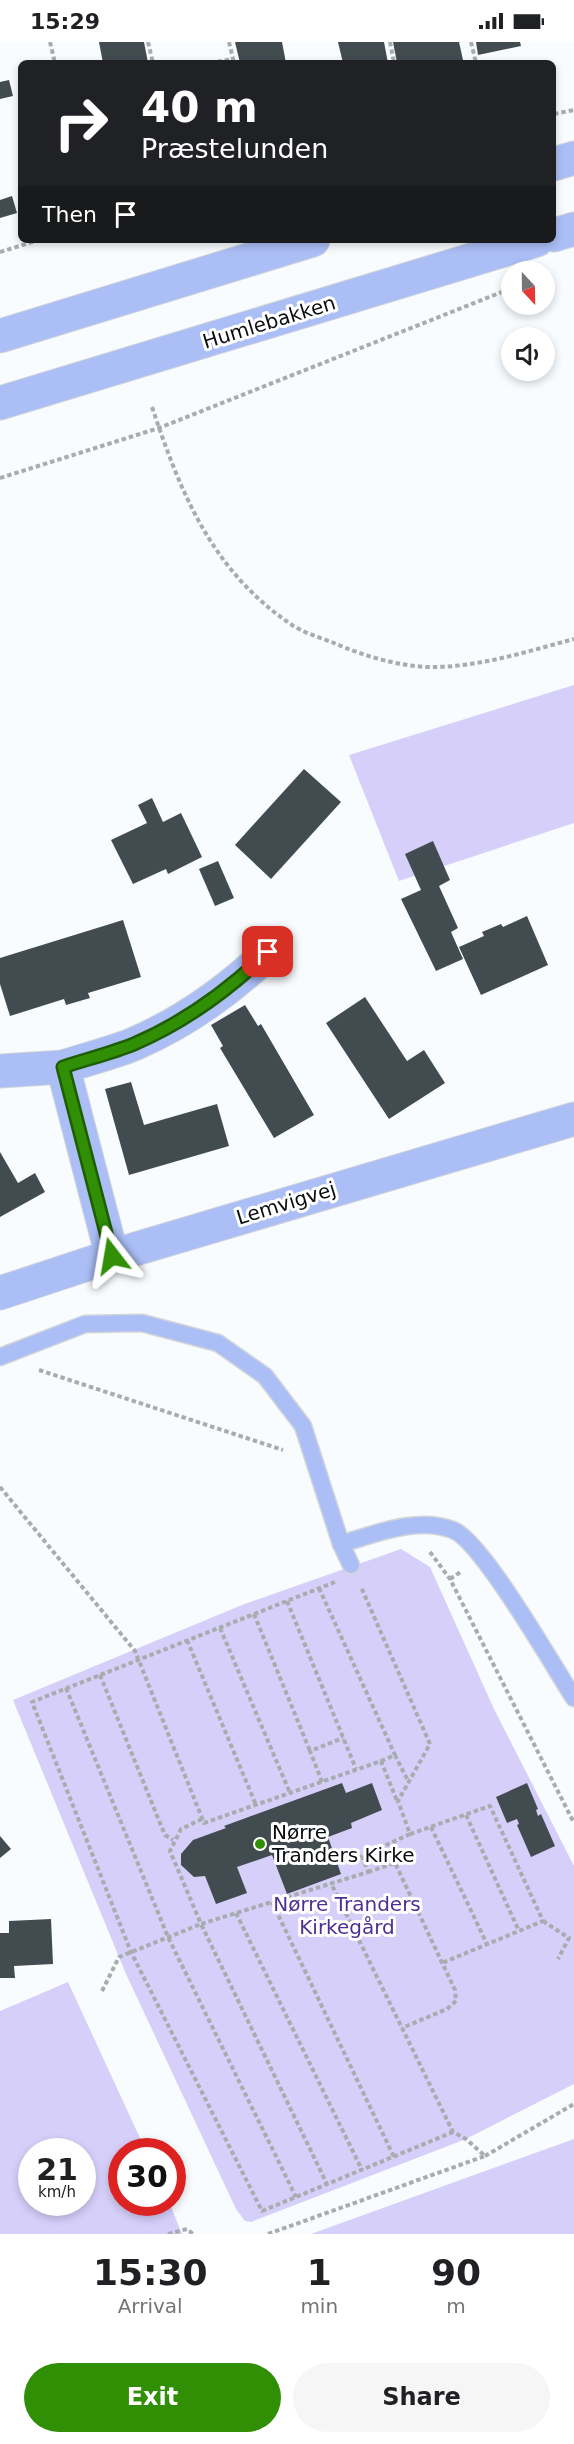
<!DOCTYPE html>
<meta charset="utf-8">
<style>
:root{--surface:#fff;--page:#f6f6f6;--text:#202124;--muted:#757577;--accent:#308f04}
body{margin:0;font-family:"DejaVu Sans",sans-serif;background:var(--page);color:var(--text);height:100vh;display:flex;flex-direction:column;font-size:22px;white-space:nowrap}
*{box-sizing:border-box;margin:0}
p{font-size:20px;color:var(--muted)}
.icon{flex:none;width:33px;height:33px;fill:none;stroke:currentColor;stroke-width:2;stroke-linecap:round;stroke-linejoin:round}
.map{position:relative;height:2192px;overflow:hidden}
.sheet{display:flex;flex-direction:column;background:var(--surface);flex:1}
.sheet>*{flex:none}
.top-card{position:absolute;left:18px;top:18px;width:538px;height:183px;border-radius:9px;box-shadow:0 3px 9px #0003;background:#202124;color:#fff;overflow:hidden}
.needle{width:39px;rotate:158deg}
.tools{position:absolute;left:501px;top:219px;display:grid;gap:12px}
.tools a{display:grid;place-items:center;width:54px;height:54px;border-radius:50%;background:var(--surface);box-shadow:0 3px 9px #0003;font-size:30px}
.speed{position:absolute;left:18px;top:2096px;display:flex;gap:12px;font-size:30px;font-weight:700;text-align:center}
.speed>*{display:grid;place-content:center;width:78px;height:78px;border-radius:50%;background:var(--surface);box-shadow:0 3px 9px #0003;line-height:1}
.speed small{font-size:15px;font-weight:400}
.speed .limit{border:9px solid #d22;background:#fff;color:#111}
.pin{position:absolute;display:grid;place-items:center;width:51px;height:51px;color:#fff;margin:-26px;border-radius:12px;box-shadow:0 3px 9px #0006}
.me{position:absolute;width:66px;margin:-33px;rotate:346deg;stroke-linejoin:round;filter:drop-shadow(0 0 4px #0008)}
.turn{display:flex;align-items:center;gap:21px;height:126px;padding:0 24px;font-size:27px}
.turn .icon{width:78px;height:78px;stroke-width:2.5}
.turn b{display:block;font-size:42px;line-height:51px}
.then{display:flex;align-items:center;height:57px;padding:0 24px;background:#0003;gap:12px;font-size:22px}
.eta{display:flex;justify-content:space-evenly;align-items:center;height:102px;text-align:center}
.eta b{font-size:36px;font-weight:600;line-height:42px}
.button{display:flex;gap:12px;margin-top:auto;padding:12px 24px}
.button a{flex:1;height:69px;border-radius:36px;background:var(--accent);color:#fff;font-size:24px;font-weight:600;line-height:69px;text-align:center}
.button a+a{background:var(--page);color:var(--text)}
.status{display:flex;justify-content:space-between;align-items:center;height:42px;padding:0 30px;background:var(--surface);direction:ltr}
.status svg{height:16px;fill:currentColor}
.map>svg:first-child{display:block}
.green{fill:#d6cffa;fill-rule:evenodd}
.building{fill:#424b50}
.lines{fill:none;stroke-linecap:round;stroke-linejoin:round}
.service-casing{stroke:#d2d6d9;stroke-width:19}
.minor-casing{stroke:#d2d6d9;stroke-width:35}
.tertiary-casing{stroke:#d2d6d9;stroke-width:35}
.path{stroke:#a8acae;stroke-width:4;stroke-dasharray:4.5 3;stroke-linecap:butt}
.service{stroke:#abbef6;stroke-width:16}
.minor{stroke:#abbef6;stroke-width:33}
.tertiary{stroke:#abbef6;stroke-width:33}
.route-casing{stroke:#1f5d03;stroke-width:15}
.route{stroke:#308f04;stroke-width:10}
.poi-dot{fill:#308f04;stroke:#fff;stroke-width:2}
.labels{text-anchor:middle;stroke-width:6;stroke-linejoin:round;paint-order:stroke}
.street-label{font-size:20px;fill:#0a0d0f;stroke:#fff}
.poi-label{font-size:20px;fill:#0a0d0f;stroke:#fff;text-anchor:start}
.park-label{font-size:20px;fill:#4e3093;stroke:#fff}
</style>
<div class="status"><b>15:29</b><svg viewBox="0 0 49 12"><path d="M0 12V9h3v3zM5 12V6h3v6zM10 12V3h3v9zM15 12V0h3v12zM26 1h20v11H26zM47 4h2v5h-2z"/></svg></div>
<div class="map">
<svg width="574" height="2192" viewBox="0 0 574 2192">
<rect width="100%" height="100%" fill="#f8fcff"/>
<!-- green -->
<g class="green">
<path d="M574,643V781L399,839L349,713Z"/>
<path d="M401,1507L430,1525L494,1667L574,1824V2042L466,2097L251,2180L245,2179L236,2167L126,1932L13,1658L242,1563Z"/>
<path d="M68,1940L146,2109H122V2160H169L182,2192H0V1969ZM32,2109H82V2160H32Z"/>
<path d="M574,2097V2192H311Z"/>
</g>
<!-- building -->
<g class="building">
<path d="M99,0H144L148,21H103Z"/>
<path d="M235,0H282L286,21H240Z"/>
<path d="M338,0H384L388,21H343Z"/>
<path d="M393,0H459L463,18L449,21H397Z"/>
<path d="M476,0H520L521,4L478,13Z"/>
<path d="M9,38L13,54L0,57V40Z"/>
<path d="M12,154L17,171L0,176V158Z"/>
<path d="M304,727L341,760L271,837L235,803Z"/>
<path d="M152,756L163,780L181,771L202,815L168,832L166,827L133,842L111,798L147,781L138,763Z"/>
<path d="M433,799L450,838L439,844L458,886L451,890L463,917L436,929L401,857L421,848L405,812Z"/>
<path d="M218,819L234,856L215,864L199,827Z"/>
<path d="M527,874L548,923L481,953L459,905L484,894L482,890L501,882L503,885Z"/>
<path d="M123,878L141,935L88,951L90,956L66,963L64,957L10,974L0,942V916Z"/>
<path d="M365,955L407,1019L424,1008L445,1041L389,1077L326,981Z"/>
<path d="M245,963L258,984L261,982L314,1073L274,1096L220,1006L223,1004L211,983Z"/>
<path d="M131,1040L144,1083L217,1062L229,1104L129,1133L105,1047Z"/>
<path d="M0,1110L18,1141L35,1131L45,1150L0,1175Z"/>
<path d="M342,1741L346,1751L372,1741L382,1768L351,1781L352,1786L328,1795L341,1832L287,1852L272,1813L237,1825L247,1851L216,1862L205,1834L194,1835L181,1823V1812L193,1798L226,1786L224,1784Z"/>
<path d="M527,1741L538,1767L536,1768L538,1774L541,1772L555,1804L531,1815L517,1783L519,1782L517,1777L507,1781L496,1755Z"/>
<path d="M0,1794L11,1807L0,1816Z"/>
<path d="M51,1877L53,1922L14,1924L15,1936H0V1891H9V1879Z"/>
</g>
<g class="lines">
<defs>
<g id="service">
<path d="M0,1315L85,1282L142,1281L218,1301L265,1334L303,1384L341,1502L351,1523"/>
<path d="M341,1502C375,1492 418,1474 453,1488C482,1499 553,1624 574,1656"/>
</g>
<g id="minor">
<path d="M0,1029L63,1025"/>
<path d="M112,1214L63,1025C87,1017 112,1011 134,1002C185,980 229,948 268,911"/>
</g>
<g id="tertiary">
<path d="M554,122L574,116"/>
<path d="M554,193L574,187"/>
<path d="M0,294L313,198"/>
<path d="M0,361L537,198"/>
<path d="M0,1251L112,1214L574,1077"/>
</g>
</defs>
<!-- service casing -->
<use href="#service" class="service-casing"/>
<!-- minor casing -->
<use href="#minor" class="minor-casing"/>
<!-- tertiary casing -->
<use href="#tertiary" class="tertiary-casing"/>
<!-- path -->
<g class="path">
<path d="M50,0L55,21"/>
<path d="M148,0L153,21"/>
<path d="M229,0L234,21"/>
<path d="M390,0L394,21"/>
<path d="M471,0L476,21"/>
<path d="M210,21L233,17"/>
<path d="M554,72L574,68"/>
<path d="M99,198L100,200"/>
<path d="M0,210L39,198"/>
<path d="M152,365C181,452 212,529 292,583C304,591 321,596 334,601C363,614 404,626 436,625C483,624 529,609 574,597"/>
<path d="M0,436L159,386L512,246"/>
<path d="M39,1328L283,1408"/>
<path d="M0,1445L135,1609L204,1781L381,1719L397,1759"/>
<path d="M430,1510L450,1537L574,1781"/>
<path d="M450,1537L462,1529"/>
<path d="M335,1540L32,1660L131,1910L262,2169L453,2090"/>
<path d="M319,1546L395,1713"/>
<path d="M287,1559L356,1727"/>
<path d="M254,1572L310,1709"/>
<path d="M220,1586L290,1751"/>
<path d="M187,1598L256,1763"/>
<path d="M100,1633L160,1781L165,1793L173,1798"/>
<path d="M66,1646L168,1895L296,2155"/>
<path d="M381,1719L395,1713L408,1739"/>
<path d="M322,1740L310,1709L343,1696"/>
<path d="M466,1773L519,1889"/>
<path d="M202,1777L181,1787L170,1809L201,1882L368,1830L362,1814L410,1792L398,1759L430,1702L361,1545"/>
<path d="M431,1785L487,1902"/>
<path d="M410,1792L490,1764L543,1879L442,1921"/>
<path d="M368,1830L395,1821L455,1948L456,1959L447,1967L402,1986"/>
<path d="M272,1860L394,2115"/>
<path d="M236,1871L362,2128"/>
<path d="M543,1879L569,1896L558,1917"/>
<path d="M102,1949L119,1915L201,1882L327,2142"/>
<path d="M485,2114L574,2062"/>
<path d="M168,2192L187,2187L193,2192"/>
<path d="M268,2192L485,2114L466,2097L453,2090L331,1841"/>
</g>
<!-- service -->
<use href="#service" class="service"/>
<!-- minor -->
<use href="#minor" class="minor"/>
<!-- tertiary -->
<use href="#tertiary" class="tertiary"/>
</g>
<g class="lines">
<defs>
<path id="route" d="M112,1214L63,1025C87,1017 112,1011 134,1002C185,980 229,948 268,910"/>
</defs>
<!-- route casing -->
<use href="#route" class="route-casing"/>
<!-- route -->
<use href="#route" class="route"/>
</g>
<!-- markers -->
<circle class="poi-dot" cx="260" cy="1802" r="6"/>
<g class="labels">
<!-- street labels -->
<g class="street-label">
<text transform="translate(269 280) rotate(-17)" y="7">Humlebakken</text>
<text transform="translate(286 1161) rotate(-17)" y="7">Lemvigvej</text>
</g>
<!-- poi labels -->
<g class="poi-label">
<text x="272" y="1797">Nørre<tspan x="272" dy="23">Tranders Kirke</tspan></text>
</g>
<!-- park labels -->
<g class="park-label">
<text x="347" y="1869">Nørre Tranders<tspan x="347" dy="23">Kirkegård</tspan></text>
</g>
</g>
</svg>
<div class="tools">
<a><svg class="needle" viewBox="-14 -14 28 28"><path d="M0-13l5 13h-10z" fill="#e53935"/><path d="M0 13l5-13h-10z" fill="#757577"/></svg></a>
<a><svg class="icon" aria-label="sound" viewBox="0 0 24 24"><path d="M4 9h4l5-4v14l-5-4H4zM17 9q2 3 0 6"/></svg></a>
</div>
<div class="speed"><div>21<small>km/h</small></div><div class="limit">30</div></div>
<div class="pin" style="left:268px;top:910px;background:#d93025"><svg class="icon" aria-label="arrive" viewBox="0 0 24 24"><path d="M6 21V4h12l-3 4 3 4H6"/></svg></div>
<svg class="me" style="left:112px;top:1214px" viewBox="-20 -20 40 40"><path d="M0-17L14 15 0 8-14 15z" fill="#308f04" stroke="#fff" stroke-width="4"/></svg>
<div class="top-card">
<div class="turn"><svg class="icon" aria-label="right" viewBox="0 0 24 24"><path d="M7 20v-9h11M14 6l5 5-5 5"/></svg><div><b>40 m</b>Præstelunden</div></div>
<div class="then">Then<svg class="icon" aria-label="arrive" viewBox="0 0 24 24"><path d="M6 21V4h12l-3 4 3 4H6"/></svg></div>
</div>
</div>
<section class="sheet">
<div class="eta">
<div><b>15:30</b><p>Arrival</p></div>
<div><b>1</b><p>min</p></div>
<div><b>90</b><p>m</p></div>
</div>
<div class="button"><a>Exit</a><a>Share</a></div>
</section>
